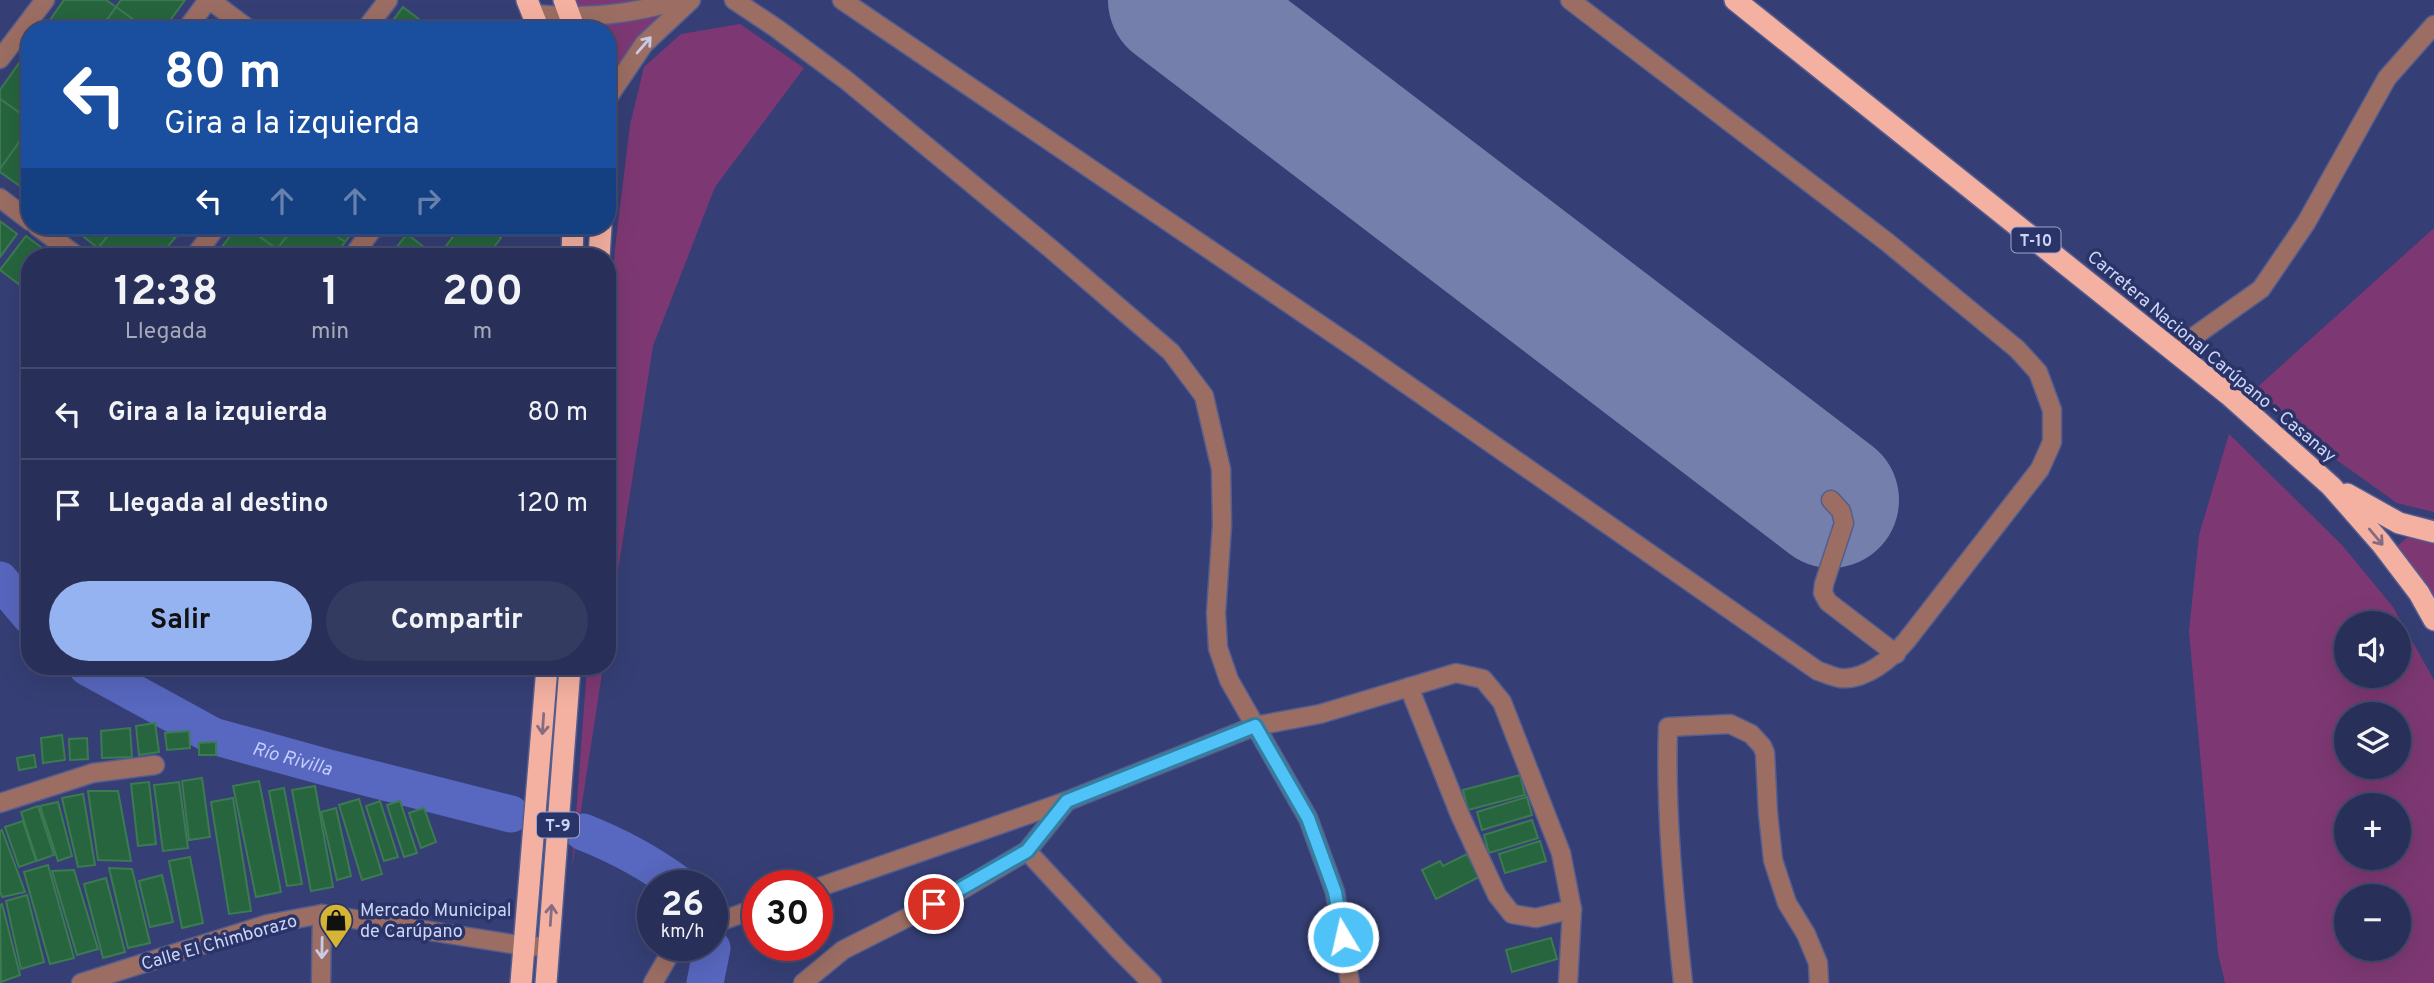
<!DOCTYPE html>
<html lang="es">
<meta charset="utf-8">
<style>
:root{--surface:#282f58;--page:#343b61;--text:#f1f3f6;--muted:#a5a9ba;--line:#444a6e;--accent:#95b2f1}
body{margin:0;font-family:Overpass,sans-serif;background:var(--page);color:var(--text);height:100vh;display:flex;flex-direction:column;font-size:26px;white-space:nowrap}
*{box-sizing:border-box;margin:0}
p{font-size:23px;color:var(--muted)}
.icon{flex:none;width:38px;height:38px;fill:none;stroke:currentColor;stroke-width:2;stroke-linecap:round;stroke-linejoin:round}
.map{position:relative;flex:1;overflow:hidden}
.details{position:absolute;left:21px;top:248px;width:595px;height:427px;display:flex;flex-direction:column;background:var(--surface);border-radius:28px;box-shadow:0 7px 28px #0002,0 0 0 2px var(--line)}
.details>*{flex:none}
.hud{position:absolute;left:21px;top:21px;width:595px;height:214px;border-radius:28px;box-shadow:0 7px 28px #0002,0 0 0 2px var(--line);background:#1a4fa0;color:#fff;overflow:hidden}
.buttons{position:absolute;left:2334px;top:611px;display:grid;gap:14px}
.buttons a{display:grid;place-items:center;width:77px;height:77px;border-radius:50%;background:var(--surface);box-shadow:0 7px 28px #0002,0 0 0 2px var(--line);font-size:35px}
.speed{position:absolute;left:637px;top:870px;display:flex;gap:14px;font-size:35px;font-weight:700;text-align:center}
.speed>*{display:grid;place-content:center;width:91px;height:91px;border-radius:50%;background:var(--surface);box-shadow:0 7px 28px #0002,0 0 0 2px var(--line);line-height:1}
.speed small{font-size:18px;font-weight:400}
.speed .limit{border:10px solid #d22;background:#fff;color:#111}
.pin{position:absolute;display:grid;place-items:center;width:60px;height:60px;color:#fff;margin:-30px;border:4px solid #fff;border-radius:50%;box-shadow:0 2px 7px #0007}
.me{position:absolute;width:77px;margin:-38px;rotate:351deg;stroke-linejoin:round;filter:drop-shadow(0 0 5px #0008)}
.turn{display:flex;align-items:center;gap:24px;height:147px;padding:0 28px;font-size:32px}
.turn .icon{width:91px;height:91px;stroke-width:2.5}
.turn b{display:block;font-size:49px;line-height:60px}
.lanes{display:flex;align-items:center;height:66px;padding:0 28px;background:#0003;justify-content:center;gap:35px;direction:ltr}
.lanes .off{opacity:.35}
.eta{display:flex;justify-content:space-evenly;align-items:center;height:119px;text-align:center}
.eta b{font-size:42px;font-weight:700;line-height:49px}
.primary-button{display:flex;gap:14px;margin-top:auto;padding:14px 28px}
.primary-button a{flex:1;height:80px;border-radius:42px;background:var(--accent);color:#111;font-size:28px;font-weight:700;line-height:80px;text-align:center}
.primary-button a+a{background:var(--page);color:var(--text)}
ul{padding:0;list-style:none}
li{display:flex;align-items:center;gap:21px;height:91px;padding:0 28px;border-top:2px solid var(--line)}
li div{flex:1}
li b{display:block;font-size:26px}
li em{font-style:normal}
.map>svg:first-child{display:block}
.green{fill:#7d3873;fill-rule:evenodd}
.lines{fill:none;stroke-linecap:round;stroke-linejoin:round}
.river{stroke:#5867bf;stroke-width:37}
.runway{stroke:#757fac;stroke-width:136}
.building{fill:#26653e;stroke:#3c7a52;stroke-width:2}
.minor-casing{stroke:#535d8f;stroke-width:21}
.highway-casing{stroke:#535d8f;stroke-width:24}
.minor{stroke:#9c6e63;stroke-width:18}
.highway{stroke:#f4b1a1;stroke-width:21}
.oneway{stroke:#c7cbe6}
.oneway2{stroke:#856c82}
.route-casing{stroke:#337fa1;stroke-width:18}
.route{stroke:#4fc3f7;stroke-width:12}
.labels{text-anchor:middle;stroke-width:7;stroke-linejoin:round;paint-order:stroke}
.shield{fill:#2b3469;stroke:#9ca5cb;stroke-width:2}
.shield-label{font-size:16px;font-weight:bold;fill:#ccd5f5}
.street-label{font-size:18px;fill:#ccd5f5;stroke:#2b3469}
.poi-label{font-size:18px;fill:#ccd5f5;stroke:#2b3469;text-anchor:start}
.water-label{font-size:19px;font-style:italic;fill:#c1cdfc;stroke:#2b3469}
</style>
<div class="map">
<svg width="2434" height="983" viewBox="0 0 2434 983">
<rect width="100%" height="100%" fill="#353f75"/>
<!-- green -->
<g class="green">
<path d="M564,0H691L607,99V30H575Z"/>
<path d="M740,24L804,68L715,187L653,346L607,641V367L615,248L630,125L644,67L681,34Z"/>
<path d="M2434,228V512L2397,503L2338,461L2252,392Z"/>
<path d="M2229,434L2342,545L2393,607L2434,680V983H2225L2218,953L2189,631L2199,535ZM2399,623V676H2347V623ZM2399,714V766H2347V714ZM2399,805V858H2347V805ZM2347,896H2399V948H2347Z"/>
<path d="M2409,536L2434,542V601L2395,548Z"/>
<path d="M587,667H603L572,869Z"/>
</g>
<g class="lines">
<!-- river -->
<g class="river">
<path d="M0,580L30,616"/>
<path id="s1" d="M87,667L213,736L329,768L511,814"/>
<path d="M583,832C619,846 650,863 681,886"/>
<path d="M705,983L712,948"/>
</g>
<!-- runway -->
<path class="runway" d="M1176,0L1831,500"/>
</g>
<!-- building -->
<g class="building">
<path d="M64,0H106L116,7L100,30H65L50,20Z"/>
<path d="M121,0H185L163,30H148L116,7Z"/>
<path d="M116,7L148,30H100Z"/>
<path d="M403,7L433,30H386Z"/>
<path d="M24,56L30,60V120L0,99V90Z"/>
<path d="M0,99L30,120V127L0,169Z"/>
<path d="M30,127V193L0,172V169Z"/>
<path d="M0,221L17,234L0,257Z"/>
<path d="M70,226H116L98,248Z"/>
<path d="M116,226H160L175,238L159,257H110L98,248Z"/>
<path d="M160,226H185L175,238Z"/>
<path d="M238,226H245L277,249L272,257H214Z"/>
<path d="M245,226H295L277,249Z"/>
<path d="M295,226H323L345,242L334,257H288L277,249Z"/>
<path d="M323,226H358L345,242Z"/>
<path d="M461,226H485L501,238L486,257H461L446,246Z"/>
<path d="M407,234L437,257H389Z"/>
<path d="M26,236L54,257H30L28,291L0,270Z"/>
<path d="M155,723L159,752L139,755L136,726Z"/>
<path d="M130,728L132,757L102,758L101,731Z"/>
<path d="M189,731L190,748L167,750L165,733Z"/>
<path d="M62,735L65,760L43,763L41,738Z"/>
<path d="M87,738L88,759L70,760L69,739Z"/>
<path d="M216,742V755H199V743Z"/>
<path d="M34,755L36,767L19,770L17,758Z"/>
<path d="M1520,775L1525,795L1468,810L1463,790Z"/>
<path d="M202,778L210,837L189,840L182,781Z"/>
<path d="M259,781L281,892L256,897L233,786Z"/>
<path d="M149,782L156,844L138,846L131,784Z"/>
<path d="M179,782L188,848L163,851L154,785Z"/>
<path d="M315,786L333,887L311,891L292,790Z"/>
<path d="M284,788L302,884L287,886L269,791Z"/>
<path d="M88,791H118L131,861L98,860Z"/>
<path d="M83,794L95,865L78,867L62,798Z"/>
<path d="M1527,797L1532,815L1482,830L1477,812Z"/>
<path d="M233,798L251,911L229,914L211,802Z"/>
<path d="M359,799L382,874L362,880L339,805Z"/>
<path d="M380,801L398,857L384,861L366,806Z"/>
<path d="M400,801L417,853L404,857L387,805Z"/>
<path d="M58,802L72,856L58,861L40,806Z"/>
<path d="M38,806L54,855L37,861L21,812Z"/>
<path d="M336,808L351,876L337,880L321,812Z"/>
<path d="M424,808L436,842L421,848L409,813Z"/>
<path d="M1532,820L1538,838L1489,853L1484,835Z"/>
<path d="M23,821L36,861L19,867L5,827Z"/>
<path d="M2,830L25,892L2,897L0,891V831Z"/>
<path d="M1540,841L1546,861L1505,873L1499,854Z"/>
<path d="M1467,854L1479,877L1436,899L1422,870L1440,861L1443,866Z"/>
<path d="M190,857L203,923L182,928L169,861Z"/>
<path d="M48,865L74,958L50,964L24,872Z"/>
<path d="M109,868L132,869L150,943L128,948Z"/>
<path d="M74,870L98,949L77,955L52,871Z"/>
<path d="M162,875L173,922L150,927L139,881Z"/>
<path d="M106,878L125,952L103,958L84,884Z"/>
<path d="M27,895L44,962L21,969L6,901Z"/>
<path d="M2,904L20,975L1,982L0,905Z"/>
<path d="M1551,938L1557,959L1512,972L1506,950Z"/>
</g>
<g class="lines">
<defs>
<g id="minor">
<path d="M210,0L250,30"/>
<path d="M734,0L776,28L846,80L1050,248L1171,352L1204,396L1221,469L1222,525L1216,613L1218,648L1229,680L1308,818L1335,892L1350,983"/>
<path d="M842,0L1359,351L1818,671C1825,673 1833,677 1840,678C1865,681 1892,658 1907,640L2040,469L2052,442V410L2038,372L2017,349L1887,242L1570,0"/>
<path d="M533,14C587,19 628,15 680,0"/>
<path d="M186,30L208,0"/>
<path d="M365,30L388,0"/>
<path d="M0,59L45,0"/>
<path d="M607,99L644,44L691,0"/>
<path d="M0,198L30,221"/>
<path d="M37,226L78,257"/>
<path d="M194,257L217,226"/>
<path d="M352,257L375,226"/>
<path d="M2175,350L2261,289L2306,223L2387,78L2434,25"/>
<path d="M1831,500L1841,511L1844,523L1824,584L1823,593L1828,602L1896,654"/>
<path d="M1409,687L1460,815L1497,895L1512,914L1536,918L1572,909"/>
<path d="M0,803L93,773L155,765"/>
<path d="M1027,851L1118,949L1152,983"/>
<path d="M817,888L1067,801"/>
<path d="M712,924L758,908"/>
<path d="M81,983L268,924L322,914L525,946L549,947"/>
<path d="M321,983L322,914"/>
<path d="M653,983L668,957L680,945"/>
<path d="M803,983L843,950L956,893L1027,851L1067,801L1255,726L1320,714L1456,673L1483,679L1502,702L1561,853L1572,909L1568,983"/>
<path d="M1683,983C1674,898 1665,812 1668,727L1730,724L1751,734L1762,746L1765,753L1768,813L1773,860L1787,903L1806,934L1818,963L1819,983"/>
</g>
<g id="highway">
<path d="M527,0L539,30"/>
<path d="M564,0L575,30"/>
<path d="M1735,0L2229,395L2331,486L2381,543L2419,593L2434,620"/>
<path d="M572,257L573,226"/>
<path d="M599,257L601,226"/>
<path d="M2347,494L2399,523L2434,532"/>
<path d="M521,983L547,667"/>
<path d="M546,983L570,667"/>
</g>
</defs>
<!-- minor casing -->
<use href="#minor" class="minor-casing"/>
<!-- highway casing -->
<use href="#highway" class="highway-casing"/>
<!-- minor -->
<use href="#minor" class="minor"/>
<!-- highway -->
<use href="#highway" class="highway"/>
</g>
<!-- one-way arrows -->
<defs><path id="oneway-shaft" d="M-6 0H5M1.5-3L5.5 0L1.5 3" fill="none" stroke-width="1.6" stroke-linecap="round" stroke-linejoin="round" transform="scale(1.75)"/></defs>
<g class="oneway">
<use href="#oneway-shaft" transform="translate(644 45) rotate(-49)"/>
<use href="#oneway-shaft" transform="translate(322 948) rotate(91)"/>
</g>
<g class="oneway2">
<use href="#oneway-shaft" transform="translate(2376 537) rotate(50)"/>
<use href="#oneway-shaft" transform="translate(543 724) rotate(94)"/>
<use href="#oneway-shaft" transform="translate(551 915) rotate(-86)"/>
</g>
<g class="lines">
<defs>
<path id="route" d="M934,904L1027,851L1067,801L1255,726L1308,818L1335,892L1343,937"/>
</defs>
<!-- route casing -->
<use href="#route" class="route-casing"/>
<!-- route -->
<use href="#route" class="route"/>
</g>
<!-- icons -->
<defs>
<symbol id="shop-pin" viewBox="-11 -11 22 30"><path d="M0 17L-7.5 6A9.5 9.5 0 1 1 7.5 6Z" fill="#d6b534" stroke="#2b3469"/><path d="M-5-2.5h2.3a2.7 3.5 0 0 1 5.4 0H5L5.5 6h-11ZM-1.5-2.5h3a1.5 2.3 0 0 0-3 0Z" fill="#111"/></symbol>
</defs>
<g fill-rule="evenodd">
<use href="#shop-pin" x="317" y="901" width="38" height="52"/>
</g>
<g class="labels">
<!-- shield labels -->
<g class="shield">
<rect x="2011.5" y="227.5" width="49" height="25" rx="5"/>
<rect x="537" y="812.5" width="42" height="25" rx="5"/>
</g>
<g class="shield-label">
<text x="2036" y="246">T-10</text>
<text x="558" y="831">T-9</text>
</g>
<!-- street labels -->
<g class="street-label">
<text transform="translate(2212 356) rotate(40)" y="6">Carretera Nacional Carúpano - Casanay</text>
<text transform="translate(219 942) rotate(-16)" y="6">Calle El Chimborazo</text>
</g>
<!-- poi labels -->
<g class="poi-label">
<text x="360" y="916">Mercado Municipal<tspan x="360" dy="21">de Carúpano</tspan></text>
</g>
<!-- water labels -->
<g class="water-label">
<text dy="7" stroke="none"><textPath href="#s1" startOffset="226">Río Rivilla</textPath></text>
</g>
</g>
</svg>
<div class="buttons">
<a><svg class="icon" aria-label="sound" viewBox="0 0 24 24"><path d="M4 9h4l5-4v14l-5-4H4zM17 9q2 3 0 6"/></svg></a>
<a><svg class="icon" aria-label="layers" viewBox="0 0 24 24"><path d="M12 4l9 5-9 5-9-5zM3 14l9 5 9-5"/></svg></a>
<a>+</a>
<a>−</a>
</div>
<div class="speed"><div>26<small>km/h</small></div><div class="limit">30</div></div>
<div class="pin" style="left:934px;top:904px;background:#d93025"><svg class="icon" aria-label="arrive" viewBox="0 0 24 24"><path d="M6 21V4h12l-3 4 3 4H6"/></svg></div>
<svg class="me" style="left:1343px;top:937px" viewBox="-20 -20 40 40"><circle r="17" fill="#4fc3f7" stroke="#fff" stroke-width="3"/><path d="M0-11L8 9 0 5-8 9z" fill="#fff"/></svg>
<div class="hud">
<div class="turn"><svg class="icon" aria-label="left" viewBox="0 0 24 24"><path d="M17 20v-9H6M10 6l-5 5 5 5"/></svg><div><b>80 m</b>Gira a la izquierda</div></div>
<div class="lanes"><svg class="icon" aria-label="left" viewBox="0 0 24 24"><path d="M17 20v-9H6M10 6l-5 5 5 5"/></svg><svg class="icon off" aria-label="ahead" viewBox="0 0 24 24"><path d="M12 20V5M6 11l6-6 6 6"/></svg><svg class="icon off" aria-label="ahead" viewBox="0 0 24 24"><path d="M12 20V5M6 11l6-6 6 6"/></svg><svg class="icon off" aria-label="right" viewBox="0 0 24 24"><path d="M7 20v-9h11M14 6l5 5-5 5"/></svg></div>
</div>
<section class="details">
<div class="eta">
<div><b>12:38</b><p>Llegada</p></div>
<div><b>1</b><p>min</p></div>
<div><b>200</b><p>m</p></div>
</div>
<ul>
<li><svg class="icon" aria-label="left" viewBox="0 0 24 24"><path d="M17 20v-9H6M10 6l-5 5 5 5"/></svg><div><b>Gira a la izquierda</b></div><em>80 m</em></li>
<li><svg class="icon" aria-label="arrive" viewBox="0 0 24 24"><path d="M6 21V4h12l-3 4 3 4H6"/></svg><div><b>Llegada al destino</b></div><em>120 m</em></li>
</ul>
<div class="primary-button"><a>Salir</a><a>Compartir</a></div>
</section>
</div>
